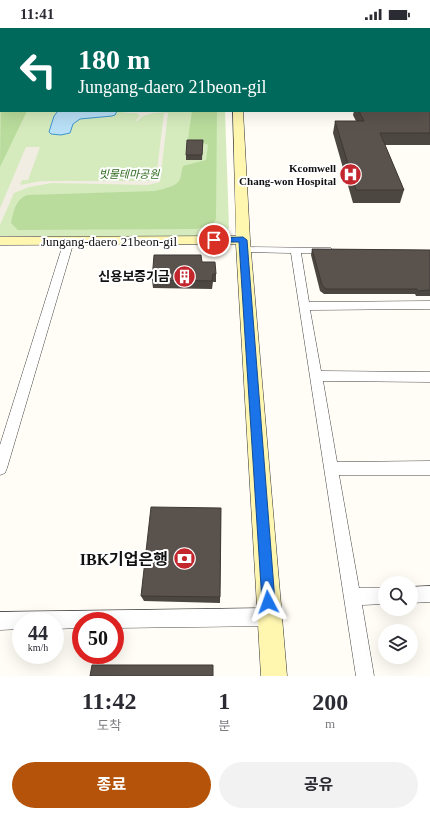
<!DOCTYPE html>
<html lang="ko">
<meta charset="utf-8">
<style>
:root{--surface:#fff;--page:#f2f2f3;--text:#2b2b33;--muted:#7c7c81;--accent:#b45309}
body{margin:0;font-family:"Times New Roman","Noto Sans KR",serif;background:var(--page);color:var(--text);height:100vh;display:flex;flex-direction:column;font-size:15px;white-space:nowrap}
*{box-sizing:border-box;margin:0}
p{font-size:13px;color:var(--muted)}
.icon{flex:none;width:22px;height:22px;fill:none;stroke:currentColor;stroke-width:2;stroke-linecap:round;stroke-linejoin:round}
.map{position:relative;height:648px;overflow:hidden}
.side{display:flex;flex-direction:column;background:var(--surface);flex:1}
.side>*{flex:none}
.top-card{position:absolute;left:0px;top:0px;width:430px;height:84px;box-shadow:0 4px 16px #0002;background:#00695c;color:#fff;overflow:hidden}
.fabs{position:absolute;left:378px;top:548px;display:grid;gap:8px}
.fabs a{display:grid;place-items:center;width:40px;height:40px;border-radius:50%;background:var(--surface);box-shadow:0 4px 16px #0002;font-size:20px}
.speed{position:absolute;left:12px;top:584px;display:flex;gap:8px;font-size:20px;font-weight:700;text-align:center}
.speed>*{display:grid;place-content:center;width:52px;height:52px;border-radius:50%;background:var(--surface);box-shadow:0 4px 16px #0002;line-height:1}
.speed small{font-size:10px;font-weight:400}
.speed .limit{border:6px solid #d22;background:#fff;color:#111}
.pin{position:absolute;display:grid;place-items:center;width:34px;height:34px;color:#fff;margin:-17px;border:2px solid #fff;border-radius:50%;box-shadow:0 1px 4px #0007}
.me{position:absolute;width:44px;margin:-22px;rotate:356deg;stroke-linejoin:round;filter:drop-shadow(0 0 3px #0008)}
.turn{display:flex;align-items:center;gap:14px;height:84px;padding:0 12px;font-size:18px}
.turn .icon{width:52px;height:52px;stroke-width:2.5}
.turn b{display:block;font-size:28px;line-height:34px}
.eta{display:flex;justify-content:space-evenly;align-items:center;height:68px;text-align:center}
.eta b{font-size:24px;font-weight:700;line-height:28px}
.primary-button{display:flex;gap:8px;margin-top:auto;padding:8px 12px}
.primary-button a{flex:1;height:46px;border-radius:24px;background:var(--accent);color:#fff;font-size:16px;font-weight:700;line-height:46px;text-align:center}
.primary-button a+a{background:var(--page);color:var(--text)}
.status{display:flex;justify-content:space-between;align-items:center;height:28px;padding:0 20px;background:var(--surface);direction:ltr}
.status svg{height:11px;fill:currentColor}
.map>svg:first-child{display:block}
.green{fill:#d5ebbd}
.forest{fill:#b9dc9c}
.plaza{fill:#f1ede2}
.water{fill:#b9e0f7;stroke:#3f96cf}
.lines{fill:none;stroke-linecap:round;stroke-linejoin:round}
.street-casing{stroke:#444;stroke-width:1}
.secondary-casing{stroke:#333;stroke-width:1}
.primary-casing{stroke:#222;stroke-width:1}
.street{fill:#fff;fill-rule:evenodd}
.secondary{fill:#fff6b0;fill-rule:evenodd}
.primary{fill:#f9d66b;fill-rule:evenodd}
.wall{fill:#4d4742}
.shaded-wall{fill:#3f3936}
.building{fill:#5a524d;stroke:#3f3936}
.route{fill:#1a73e8;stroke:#114b97}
.labels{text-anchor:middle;stroke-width:4;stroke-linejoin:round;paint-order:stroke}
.far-poi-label{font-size:11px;font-weight:bold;fill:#111;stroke:#fff;text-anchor:end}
.far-park-label{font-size:11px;font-style:italic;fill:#2f6b1f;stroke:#fff}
.street-label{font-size:13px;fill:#111;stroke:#fff}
.poi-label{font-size:13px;font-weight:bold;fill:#111;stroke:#fff;text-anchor:end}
.near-poi-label{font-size:16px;font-weight:bold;fill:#111;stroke:#fff;text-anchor:end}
</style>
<div class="status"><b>11:41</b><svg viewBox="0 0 49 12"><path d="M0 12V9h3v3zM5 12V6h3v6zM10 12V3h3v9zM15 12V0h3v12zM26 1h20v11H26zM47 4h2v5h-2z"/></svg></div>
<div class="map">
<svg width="430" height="648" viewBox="0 0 430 648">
<rect width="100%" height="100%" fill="#fffdf5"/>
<!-- green -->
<g class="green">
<path d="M0,0H223V1H1L0,32Z"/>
<path d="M0,54L1,83H225L229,200L222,206L210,208H0Z"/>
</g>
<!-- forest -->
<g class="forest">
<path d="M1,58V83H27L0,139Z"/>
<path d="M192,83H217L216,191L213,196L197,201L18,202L11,195C14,183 15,172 27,167L155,163C162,161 177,159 180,151C182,147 181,142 183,138L206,132L208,117C202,113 194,116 188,111Z"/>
</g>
<!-- plaza -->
<path class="plaza" d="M137,83L168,85L160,154L148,157L52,155L29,159L14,165L0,197V180L26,119H40L28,152H22L20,157L41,153H154L156,150L164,85H154L143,88L137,93H135L140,88L137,85H121Z"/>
<!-- water -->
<path class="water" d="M58,83H117L115,87L112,88L80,91L73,96L70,105L61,107L51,106L49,104L54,88Z"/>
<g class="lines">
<defs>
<g id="street">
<path d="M69,210L74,213L7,440L5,445L0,447V417L64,213Z"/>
<path d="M244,219L331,220L332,222L327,225H301L309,274L430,273V281L310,282L321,343L430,344V354L323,353L337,434L430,433V447H339L359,560H385V576L362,577L374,648H356L291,225L240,224L239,222Z"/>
<path d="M430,558V574L411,575V559Z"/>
<path d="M269,580L275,583L278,589L275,595L269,598L115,600V593H81V600L55,601V593H21V601L0,602V584Z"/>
</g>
<g id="secondary">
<rect x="229" y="0" width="8" height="1"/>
<path d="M233,83H243L250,212L287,648H261L236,216L0,217V209L236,208Z"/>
</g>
<g id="primary">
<rect x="429" y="44" width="1" height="6"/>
<path d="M0,47H1L0,54Z"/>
</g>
</defs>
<!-- street casing -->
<use href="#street" class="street-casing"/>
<!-- secondary casing -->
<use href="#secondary" class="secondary-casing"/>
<!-- primary casing -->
<use href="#primary" class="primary-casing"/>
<!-- street -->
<use href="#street" class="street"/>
<!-- secondary -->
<use href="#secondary" class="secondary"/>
<!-- primary -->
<use href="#primary" class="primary"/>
</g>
<!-- wall -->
<g class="wall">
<path d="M0,0H45L44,1H1V15H0Z"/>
<path d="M253,0H430V20H429V1H253Z"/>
<path d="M429,57H430V117H385L404,162L400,175H353L333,105L335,93H356L353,87L354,83H429Z"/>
<path d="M203,112L202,132H186V127Z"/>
<path d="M312,221L430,222V268H416L415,266H324L320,263L311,227Z"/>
<path d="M202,234L216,246V254H213L212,261L153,260L152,252Z"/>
<path d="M221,480L220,575L144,573L141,568Z"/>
</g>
<!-- shaded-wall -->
<path class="shaded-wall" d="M39,0H45L44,1H38Z"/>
<!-- building -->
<g class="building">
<path d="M0,0H39L38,1H1V7H0Z"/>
<path d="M255,0H430V12H429V1H255Z"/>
<path d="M429,57H430V72L429,70Z"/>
<path d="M429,75H430V105H380L404,162H356L335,93H364L359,83H429Z"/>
<path d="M187,112H203L202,127H186Z"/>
<path d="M312,221L430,222V262L418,263L417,261H326L322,257Z"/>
<path d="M154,227H201L202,234H215L216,246H213L212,253L152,252Z"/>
<path d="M151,479L221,480L220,569L141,568Z"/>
<path d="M92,637H213V648H90Z"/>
</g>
<!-- route -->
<path class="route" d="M243,209L247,212L275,574L273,578L268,580L264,578L262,574L239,214H214L210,212L214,210Z"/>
<!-- icons -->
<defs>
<symbol id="hospital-disc" viewBox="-11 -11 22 22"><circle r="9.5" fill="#c4262e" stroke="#fff"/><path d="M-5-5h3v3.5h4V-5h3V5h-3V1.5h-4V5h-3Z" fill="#fff"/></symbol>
<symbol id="building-disc" viewBox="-11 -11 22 22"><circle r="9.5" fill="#c4262e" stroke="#fff"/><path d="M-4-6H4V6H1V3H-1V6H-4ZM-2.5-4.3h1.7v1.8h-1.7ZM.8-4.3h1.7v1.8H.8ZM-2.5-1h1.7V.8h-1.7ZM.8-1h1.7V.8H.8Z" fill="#fff"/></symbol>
<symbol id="bank-disc" viewBox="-11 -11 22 22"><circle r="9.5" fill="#c4262e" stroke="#fff"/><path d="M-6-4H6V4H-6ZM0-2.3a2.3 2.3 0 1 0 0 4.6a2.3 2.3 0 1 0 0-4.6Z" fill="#fff"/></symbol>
</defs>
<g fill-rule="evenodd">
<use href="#hospital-disc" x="338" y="134" width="25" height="25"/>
<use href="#building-disc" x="172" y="236" width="25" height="25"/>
<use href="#bank-disc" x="172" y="518" width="25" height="25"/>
</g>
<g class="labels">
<!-- far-poi labels -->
<g class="far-poi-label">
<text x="336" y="144">Kcomwell<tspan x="336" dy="13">Chang-won Hospital</tspan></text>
</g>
<!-- far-park labels -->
<g class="far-park-label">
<text x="129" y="150">빗물테마공원</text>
</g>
<!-- street labels -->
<g class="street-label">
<text x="109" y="218">Jungang-daero 21beon-gil</text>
</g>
<!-- poi labels -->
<g class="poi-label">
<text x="170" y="253">신용보증기금</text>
</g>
<!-- near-poi labels -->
<g class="near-poi-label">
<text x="168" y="537">IBK기업은행</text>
</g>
</g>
</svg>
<div class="fabs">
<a><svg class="icon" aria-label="search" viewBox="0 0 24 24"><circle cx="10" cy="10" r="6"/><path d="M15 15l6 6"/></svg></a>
<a><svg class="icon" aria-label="layers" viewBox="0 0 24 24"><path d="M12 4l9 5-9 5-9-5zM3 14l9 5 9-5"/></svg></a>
</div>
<div class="speed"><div>44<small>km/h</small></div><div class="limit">50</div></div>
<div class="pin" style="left:214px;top:212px;background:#d93025"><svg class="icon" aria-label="arrive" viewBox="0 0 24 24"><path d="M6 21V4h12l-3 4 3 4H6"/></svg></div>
<svg class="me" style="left:268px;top:574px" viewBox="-20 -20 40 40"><path d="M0-17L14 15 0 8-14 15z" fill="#1a73e8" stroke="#fff" stroke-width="4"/></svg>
<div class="top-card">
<div class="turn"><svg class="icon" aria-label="left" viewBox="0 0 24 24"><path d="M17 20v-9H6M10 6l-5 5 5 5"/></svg><div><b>180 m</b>Jungang-daero 21beon-gil</div></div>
</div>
</div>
<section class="side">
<div class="eta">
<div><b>11:42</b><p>도착</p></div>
<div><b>1</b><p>분</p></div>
<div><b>200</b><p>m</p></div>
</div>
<div class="primary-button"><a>종료</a><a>공유</a></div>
</section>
